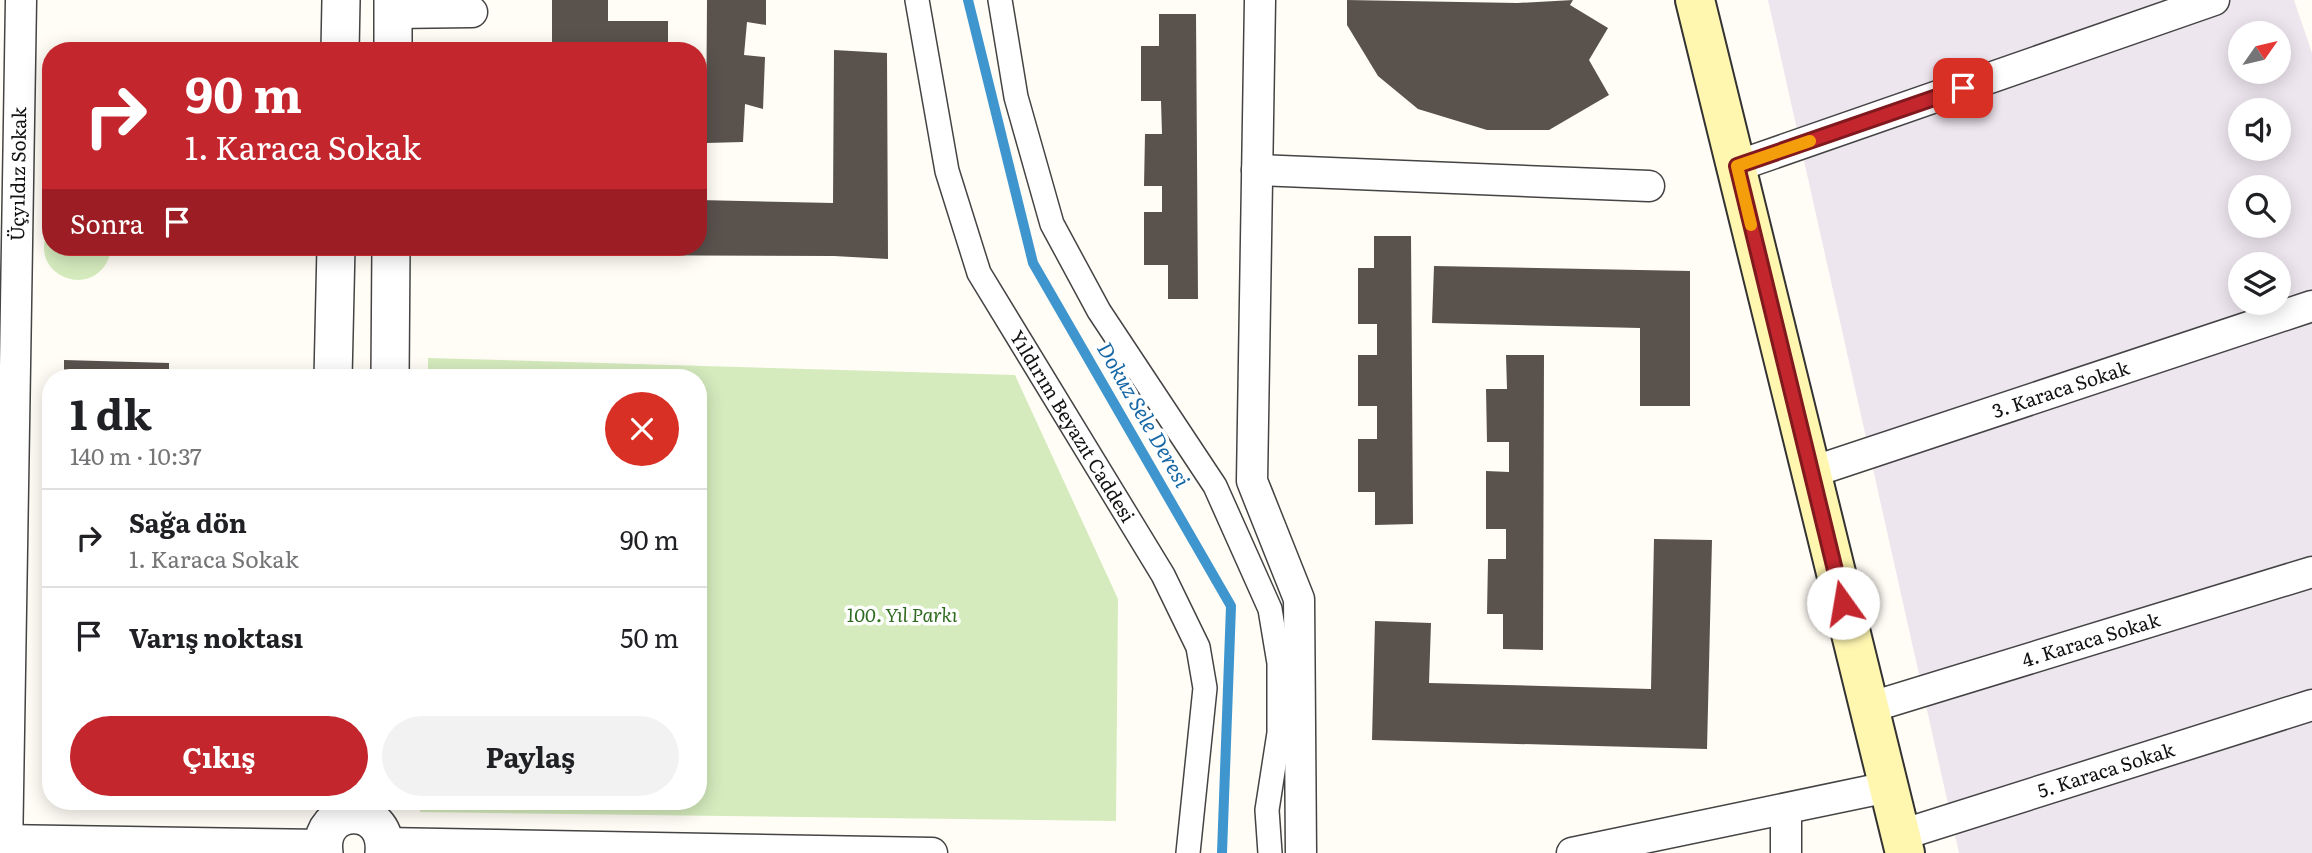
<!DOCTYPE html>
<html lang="tr">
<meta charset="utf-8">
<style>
:root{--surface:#fff;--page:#f2f2f2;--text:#202124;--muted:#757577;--line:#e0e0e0;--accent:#c4262e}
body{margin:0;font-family:Literata,serif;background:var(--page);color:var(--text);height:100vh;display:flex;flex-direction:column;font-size:26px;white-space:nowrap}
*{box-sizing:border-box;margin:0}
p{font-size:23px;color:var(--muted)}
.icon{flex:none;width:38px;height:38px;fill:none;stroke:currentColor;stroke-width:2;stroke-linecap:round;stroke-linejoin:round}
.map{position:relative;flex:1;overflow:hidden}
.details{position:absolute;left:42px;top:369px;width:665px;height:441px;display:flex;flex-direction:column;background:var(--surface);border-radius:28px;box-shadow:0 4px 18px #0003}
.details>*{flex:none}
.guide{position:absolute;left:42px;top:42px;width:665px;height:214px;border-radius:28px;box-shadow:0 4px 18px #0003;background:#c4262e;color:#fff;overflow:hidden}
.needle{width:46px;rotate:56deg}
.controls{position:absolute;left:2228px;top:21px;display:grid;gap:14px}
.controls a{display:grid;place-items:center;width:63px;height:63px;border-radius:50%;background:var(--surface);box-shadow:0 4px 18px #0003;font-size:35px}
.pin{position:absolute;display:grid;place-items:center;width:60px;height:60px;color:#fff;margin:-30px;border-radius:14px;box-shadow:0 4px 10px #0006}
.me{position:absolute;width:77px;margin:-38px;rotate:347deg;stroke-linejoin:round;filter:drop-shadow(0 0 5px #0008)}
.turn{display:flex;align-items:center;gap:24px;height:147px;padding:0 28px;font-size:32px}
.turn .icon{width:91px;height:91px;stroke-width:2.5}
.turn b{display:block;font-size:49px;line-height:60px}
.then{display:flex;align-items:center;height:66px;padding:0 28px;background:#0003;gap:14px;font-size:26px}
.round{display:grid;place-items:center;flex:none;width:74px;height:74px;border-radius:37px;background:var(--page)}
.head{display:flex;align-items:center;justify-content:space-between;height:119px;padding:0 28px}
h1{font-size:42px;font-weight:700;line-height:52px}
.primary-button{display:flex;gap:14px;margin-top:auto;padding:14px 28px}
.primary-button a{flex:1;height:80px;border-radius:42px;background:var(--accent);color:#fff;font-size:28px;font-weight:700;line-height:80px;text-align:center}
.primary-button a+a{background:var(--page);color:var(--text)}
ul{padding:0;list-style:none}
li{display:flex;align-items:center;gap:21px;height:98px;padding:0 28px;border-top:2px solid var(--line)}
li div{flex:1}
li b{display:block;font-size:26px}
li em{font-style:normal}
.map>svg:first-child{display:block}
.industrial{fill:#eee6ef;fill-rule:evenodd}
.green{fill:#d5ebbd}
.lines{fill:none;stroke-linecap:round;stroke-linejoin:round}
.stream{stroke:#3f96cf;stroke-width:10}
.building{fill:#5a524d}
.pedestrian-casing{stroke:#444;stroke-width:26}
.minor-casing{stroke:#444;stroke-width:33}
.tertiary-casing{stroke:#444;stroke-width:40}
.secondary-casing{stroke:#333;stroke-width:42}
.pedestrian{stroke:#fff;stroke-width:23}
.minor{stroke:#fff;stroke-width:30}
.tertiary{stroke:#fff;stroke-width:37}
.secondary{stroke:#fff6b0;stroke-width:38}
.route-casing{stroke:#7f191e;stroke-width:18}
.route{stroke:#c4262e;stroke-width:12}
.slow{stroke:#f59e0b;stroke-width:12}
.labels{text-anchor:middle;stroke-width:7;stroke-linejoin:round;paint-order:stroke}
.street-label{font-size:19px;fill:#111;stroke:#fff}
.park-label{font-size:19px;font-style:italic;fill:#2f6b1f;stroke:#fff}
.water-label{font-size:21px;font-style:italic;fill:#1768a6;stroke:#fff}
</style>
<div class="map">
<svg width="2312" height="853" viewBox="0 0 2312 853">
<rect width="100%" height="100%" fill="#fffdf5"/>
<!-- industrial -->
<path class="industrial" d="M1768,0H2294L2312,53V853H1959ZM2240,33H2278V72H2240ZM2240,110H2278V149H2240ZM2240,187H2278V226H2240ZM2240,264H2278V303H2240Z"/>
<!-- green -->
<g class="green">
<path d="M51,225V247H112C101,307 20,276 51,225Z"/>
<path d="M428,358L1015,375L1118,599L1116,821L420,812L421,802H698V378H428Z"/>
</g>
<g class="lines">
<!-- stream -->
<path class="stream" d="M968,0L1033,263L1231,606L1222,853"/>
</g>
<!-- building -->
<g class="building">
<path d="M552,0H608V21H668V51H552Z"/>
<path d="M707,0H766V25L747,22L744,55L765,57L763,109L745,104L743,142L706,143Z"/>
<path d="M1347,0L1517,3L1573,0L1570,5L1608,28L1589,60L1609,95L1549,130H1487L1418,109L1378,76L1347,25Z"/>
<path d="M1159,14H1196L1198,299H1168V265H1144V212H1162V186H1144L1145,134H1162L1161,101H1141V46H1159Z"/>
<path d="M834,50L887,53L888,259L834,256L550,255V247H698V200L833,203Z"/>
<path d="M1374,236H1411L1413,524L1375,525V492H1358V439H1377V406H1358V355H1377V324H1358V268H1374Z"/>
<path d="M1434,266L1690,271V406H1640V328L1432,323Z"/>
<path d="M1506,355H1544L1543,650L1503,649V614H1487L1488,559H1506V529H1486V471L1509,472V442H1487L1486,389H1507Z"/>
<path d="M64,360L169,363V378H64Z"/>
<path d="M1654,539L1712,540L1707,749L1372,740L1375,621L1431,623L1429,683L1651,689Z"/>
</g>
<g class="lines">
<defs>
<g id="pedestrian">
<path id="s1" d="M917,0L947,171L979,273L1163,575L1198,647L1205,688L1188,853"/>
<path d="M1000,0L1016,97L1052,224L1099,311L1215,486L1270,609L1279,663V733L1267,810L1270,853"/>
</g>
<g id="minor">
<path d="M1260,0L1252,481L1299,599L1301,853"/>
<path d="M393,13L472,12"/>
<path d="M1737,166L2214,0"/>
<path d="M1257,170L1649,186"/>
<path id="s2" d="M1812,472L2312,306"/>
<path id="s3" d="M1868,708L2312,572"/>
<path id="s4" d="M1901,835L2312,705"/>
<path d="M0,840L323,845"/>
<path d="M385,843L932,853"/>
<path id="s5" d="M7,853L21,0"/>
<path d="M1572,853L1888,787"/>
<path d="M1786,853V809"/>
</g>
<g id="tertiary">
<path d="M340,51L341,0"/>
<path d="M393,51V0"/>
<path d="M333,378L336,247"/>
<path d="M390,378L391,247"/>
<path d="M324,853C317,803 389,801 384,853"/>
</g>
<path id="secondary" d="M1695,0L1905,853"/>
</defs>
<!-- pedestrian casing -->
<use href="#pedestrian" class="pedestrian-casing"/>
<!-- minor casing -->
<use href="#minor" class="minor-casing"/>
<!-- tertiary casing -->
<use href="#tertiary" class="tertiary-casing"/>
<!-- secondary casing -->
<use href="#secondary" class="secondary-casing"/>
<!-- pedestrian -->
<use href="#pedestrian" class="pedestrian"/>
<!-- minor -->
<use href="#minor" class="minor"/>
<!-- tertiary -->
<use href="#tertiary" class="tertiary"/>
<!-- secondary -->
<use href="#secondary" class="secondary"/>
</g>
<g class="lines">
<defs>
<path id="route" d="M1843,603L1737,166L1963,88"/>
</defs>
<!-- route casing -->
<use href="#route" class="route-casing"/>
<!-- route -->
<use href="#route" class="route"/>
<!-- slow -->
<path class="slow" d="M1751,225L1737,166L1810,141"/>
</g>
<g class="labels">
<!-- street labels -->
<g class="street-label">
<text dy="7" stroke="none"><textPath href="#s5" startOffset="679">Üçyıldız Sokak</textPath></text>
<text dy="7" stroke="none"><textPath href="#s2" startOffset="262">3. Karaca Sokak</textPath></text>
<text dy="7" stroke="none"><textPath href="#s1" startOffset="460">Yıldırım Beyazıt Caddesi</textPath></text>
<text dy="7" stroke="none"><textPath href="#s3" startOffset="233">4. Karaca Sokak</textPath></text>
<text dy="7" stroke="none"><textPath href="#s4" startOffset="215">5. Karaca Sokak</textPath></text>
</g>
<!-- park labels -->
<g class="park-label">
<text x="902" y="622">100. Yıl Parkı</text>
</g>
<!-- water labels -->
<g class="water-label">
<text transform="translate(1143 415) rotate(60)" y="7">Dokuz Sele Deresi</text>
</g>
</g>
</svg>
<div class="controls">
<a><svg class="needle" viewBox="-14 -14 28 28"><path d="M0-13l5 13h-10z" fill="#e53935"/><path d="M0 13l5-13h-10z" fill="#757577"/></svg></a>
<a><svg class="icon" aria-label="sound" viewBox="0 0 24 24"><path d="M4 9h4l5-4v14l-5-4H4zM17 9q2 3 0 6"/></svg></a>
<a><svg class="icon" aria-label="search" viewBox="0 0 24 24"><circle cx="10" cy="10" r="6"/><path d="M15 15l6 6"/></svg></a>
<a><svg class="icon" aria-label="layers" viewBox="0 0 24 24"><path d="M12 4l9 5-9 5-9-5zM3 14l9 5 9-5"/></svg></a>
</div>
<div class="pin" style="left:1963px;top:88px;background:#d93025"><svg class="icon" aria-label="arrive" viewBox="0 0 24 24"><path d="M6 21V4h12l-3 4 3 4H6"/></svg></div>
<svg class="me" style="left:1843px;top:603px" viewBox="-20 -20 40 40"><circle r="19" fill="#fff"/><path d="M0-13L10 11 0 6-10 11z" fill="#c4262e"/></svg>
<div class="guide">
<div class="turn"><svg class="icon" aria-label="right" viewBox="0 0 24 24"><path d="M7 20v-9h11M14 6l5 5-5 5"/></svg><div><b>90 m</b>1. Karaca Sokak</div></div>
<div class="then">Sonra<svg class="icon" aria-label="arrive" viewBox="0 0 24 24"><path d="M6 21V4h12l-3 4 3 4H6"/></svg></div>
</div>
<section class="details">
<div class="head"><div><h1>1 dk</h1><p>140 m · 10:37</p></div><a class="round" style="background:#d93025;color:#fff"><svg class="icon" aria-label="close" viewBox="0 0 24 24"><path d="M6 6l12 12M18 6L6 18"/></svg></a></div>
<ul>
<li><svg class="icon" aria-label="right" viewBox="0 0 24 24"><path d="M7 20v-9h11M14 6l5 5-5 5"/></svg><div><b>Sağa dön</b><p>1. Karaca Sokak</p></div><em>90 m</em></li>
<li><svg class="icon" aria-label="arrive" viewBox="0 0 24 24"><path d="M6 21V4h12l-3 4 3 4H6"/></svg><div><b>Varış noktası</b></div><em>50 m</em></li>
</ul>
<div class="primary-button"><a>Çıkış</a><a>Paylaş</a></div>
</section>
</div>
